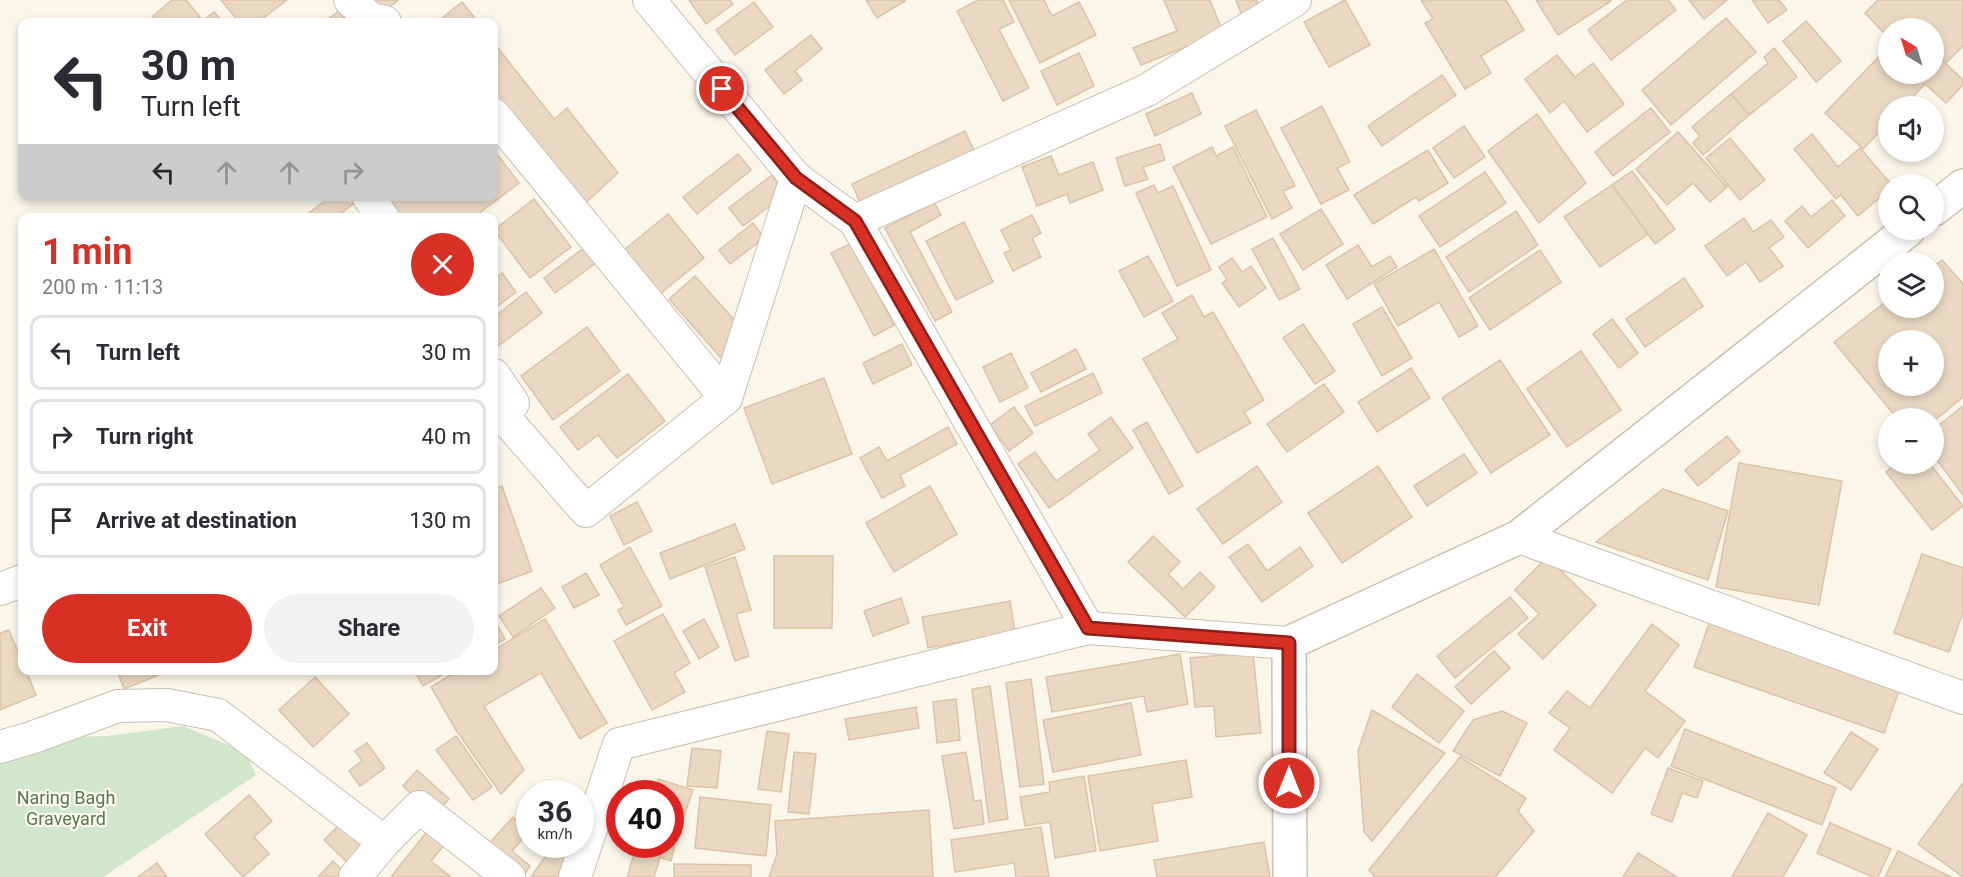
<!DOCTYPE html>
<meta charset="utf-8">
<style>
:root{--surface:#fff;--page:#f2f2f3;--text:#2b2b33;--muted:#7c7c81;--line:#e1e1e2;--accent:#d93025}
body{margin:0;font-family:Roboto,sans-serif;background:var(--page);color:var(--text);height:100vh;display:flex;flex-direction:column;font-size:22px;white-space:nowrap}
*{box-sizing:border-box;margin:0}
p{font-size:20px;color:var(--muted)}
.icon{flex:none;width:33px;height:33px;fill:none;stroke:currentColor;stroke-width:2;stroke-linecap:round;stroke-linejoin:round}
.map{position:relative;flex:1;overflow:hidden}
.details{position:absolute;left:18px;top:213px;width:480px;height:462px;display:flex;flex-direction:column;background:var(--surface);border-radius:12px;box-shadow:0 3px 9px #0003}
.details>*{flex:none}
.hud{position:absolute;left:18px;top:18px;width:480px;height:183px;border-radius:12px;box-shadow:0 3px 9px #0003;background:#fff;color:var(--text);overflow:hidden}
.needle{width:39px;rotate:322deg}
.buttons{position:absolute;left:1878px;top:18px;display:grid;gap:12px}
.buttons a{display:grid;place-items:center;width:66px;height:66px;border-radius:50%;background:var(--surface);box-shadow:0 3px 9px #0003;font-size:30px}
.speed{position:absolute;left:516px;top:780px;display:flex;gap:12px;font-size:30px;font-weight:700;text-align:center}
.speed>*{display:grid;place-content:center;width:78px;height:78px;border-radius:50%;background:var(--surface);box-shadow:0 3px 9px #0003;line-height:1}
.speed small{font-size:15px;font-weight:400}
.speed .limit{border:9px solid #d22;background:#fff;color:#111}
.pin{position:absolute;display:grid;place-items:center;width:51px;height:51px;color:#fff;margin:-26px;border:3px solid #fff;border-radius:50%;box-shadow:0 2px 6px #0007}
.me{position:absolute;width:66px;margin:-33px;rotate:0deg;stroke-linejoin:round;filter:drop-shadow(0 0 4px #0008)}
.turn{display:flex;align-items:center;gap:21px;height:126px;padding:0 24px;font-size:27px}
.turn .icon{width:78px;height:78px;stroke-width:2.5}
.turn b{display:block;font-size:42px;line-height:51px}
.lanes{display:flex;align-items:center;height:57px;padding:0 24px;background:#0003;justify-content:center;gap:30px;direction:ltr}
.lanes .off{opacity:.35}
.round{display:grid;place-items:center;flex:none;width:63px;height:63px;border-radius:32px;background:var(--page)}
.head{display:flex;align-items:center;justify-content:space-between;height:102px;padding:0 24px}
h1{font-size:36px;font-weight:700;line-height:45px;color:var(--accent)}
.button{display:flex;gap:12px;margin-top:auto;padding:12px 24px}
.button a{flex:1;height:69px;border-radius:36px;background:var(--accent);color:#fff;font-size:24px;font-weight:700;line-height:69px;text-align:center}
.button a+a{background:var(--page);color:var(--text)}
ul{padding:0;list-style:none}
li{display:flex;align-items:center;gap:18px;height:75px;margin:0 12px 9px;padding:0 12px;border:3px solid var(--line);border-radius:12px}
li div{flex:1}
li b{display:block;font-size:22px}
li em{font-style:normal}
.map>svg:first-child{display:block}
.green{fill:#d1e6ca}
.building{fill:#ead8c3;stroke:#dcc3a7;stroke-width:1.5;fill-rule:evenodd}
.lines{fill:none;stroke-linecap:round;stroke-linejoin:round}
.street-casing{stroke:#cbc0b1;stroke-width:34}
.secondary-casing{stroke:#cdc0af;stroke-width:36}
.street{stroke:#fff;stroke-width:32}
.secondary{stroke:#fff;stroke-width:33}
.route-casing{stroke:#8d1f18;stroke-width:15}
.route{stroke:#d93025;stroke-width:10}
.labels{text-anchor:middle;stroke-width:4.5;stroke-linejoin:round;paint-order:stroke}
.park-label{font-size:18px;fill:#547b4d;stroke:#fdf9f0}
</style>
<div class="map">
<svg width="1963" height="877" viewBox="0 0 1963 877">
<rect width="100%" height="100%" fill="#faf6ea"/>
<!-- green -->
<path class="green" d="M183,726L245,752L256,775L103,877H0V750L68,737L108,736Z"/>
<!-- building -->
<g class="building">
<path d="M172,0H186L200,17L193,22H158L153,16Z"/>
<path d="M221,0H287L258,22H239Z"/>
<path d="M367,0H398L380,15Z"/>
<path d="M689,0H730L733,4L706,24Z"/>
<path d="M866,0H905V1L877,18Z"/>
<path d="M978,0H1003L1014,22L999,29L1029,88L1003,101L957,11Z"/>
<path d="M1009,0H1044L1052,16L1079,2L1096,35L1040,63Z"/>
<path d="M1164,0H1210L1223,32L1141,65L1133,48L1177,31Z"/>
<path d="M1236,0H1257L1260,10L1242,16Z"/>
<path d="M1345,0L1370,45L1329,67L1304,22Z"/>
<path d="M1421,0H1506L1524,30L1481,56L1491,73L1465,89L1425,23L1433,19Z"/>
<path d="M1536,0H1610L1611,1L1558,35Z"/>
<path d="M1627,0H1668L1676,10L1611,60L1588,30Z"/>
<path d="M1689,0H1727L1704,19Z"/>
<path d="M1752,0H1779L1787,10L1768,23Z"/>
<path d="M1878,0H1963V46L1947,62L1934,49V28H1913L1904,19L1894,28H1888L1887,36L1865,13Z"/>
<path d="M462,2L478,22H437Z"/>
<path d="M754,2L773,27L735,55L716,30Z"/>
<path d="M339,11L348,22H324Z"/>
<path d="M214,12L223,22H201Z"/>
<path d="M1726,18L1756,52L1671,125L1642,90Z"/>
<path d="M1806,21L1841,61L1816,82L1783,41Z"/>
<path d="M811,35L822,49L795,71L802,80L784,94L765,70Z"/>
<path d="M494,43L554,119L567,108L618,173L582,206L494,99Z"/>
<path d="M1888,47V74H1934V52L1963,80V85L1946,103L1925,84L1904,106H1888V123L1863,149L1825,113Z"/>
<path d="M1774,48L1797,77L1749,115L1731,94L1768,63L1764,57Z"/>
<path d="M1079,53L1094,86L1057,105L1041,71Z"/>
<path d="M1557,55L1575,77L1593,63L1624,104L1587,132L1564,101L1550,113L1525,79Z"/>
<path d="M1442,75L1456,95L1382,146L1368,126Z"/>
<path d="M1192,93L1201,114L1155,136L1146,114Z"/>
<path d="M1731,94L1749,115L1703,155L1693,143L1700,136L1692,127Z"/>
<path d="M1322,106L1350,162L1337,168L1349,190L1321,204L1281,128Z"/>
<path d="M1651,108L1670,132L1613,176L1595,152Z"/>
<path d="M1256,110L1295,186L1283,191L1292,208L1272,219L1225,126Z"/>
<path d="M1537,114L1586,183L1539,223L1488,151Z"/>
<path d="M1464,126L1485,157L1454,178L1433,148Z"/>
<path d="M965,131L975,153L862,207L852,184Z"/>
<path d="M1678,132L1727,187L1710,202L1693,183L1667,205L1636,169Z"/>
<path d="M1812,134L1838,167L1860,148L1891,184H1888V191L1858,216L1841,195L1836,199L1794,149Z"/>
<path d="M1730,138L1765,180L1740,200L1706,158Z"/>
<path d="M1160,144L1165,160L1143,167L1148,179L1125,186L1116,158Z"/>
<path d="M1212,147L1216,156L1233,147L1267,217L1211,244L1173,167Z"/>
<path d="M494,150L519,183L473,218H387L379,207L394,196H494Z"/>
<path d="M1428,150L1448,183L1419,201L1416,197L1373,224L1354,195Z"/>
<path d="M738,154L751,170L697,214L683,197Z"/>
<path d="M1051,156L1059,175L1093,162L1103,190L1070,203L1067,194L1037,206L1022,167Z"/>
<path d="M1632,171L1675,229L1655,244L1612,185Z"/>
<path d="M1485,172L1506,203L1440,247L1419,216Z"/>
<path d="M772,175L786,194L743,226L729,208Z"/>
<path d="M1154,185L1158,193L1173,186L1211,270L1177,286L1136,193Z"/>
<path d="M1612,185L1648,234L1600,267L1564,217Z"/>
<path d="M331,196H361L362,197L335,218H312L309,213Z"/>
<path d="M534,199L571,247L530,278L494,230Z"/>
<path d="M1832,200L1845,216L1808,248L1785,221L1802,206L1811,217Z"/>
<path d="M934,202L941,215L910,232L952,312L935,321L885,228Z"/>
<path d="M1321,209L1343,244L1303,270L1280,234Z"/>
<path d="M1516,211L1538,245L1469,292L1446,257Z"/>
<path d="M668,214L704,258L660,294L624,250Z"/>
<path d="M1032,215L1041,233L1032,238L1041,257L1013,271L1004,253L1011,250L1001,230Z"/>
<path d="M1744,218L1753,232L1771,220L1784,237L1769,248L1783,266L1760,282L1746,262L1727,276L1705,246Z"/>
<path d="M964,222L993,282L956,300L926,241Z"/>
<path d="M753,223L764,238L730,264L719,250Z"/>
<path d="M1273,238L1300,289L1279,300L1252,249Z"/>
<path d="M852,243L894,325L874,336L831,253Z"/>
<path d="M589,244L601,259L555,293L544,278Z"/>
<path d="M1358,245L1372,267L1390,256L1397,267L1347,299L1326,265Z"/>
<path d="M1434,249L1478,326L1459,337L1439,302L1398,326L1374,284Z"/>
<path d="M1540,250L1561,282L1490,330L1469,298Z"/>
<path d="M1148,256L1173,301L1144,317L1119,271Z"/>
<path d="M1232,258L1242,272L1251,266L1266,288L1239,307L1222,283L1227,279L1219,267Z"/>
<path d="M1942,260L1963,284V397L1934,421V418H1897L1834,342L1888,300V308H1934V266ZM1888,340H1934V386H1888Z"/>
<path d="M502,273L516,292L494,309V279Z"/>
<path d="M695,276L746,333L720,357L669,299Z"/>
<path d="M1684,278L1703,306L1645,347L1626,319Z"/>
<path d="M526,292L542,313L494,349V317Z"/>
<path d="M1192,295L1204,317L1213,312L1264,400L1244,412L1251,423L1197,453L1143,359L1178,339L1162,313Z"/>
<path d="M1382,307L1412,358L1382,376L1353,324Z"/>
<path d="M1612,319L1638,353L1619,368L1593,334Z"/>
<path d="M1303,324L1335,371L1315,384L1283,338Z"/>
<path d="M587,327L620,371L553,420L521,376Z"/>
<path d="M902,344L912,365L873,384L863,363Z"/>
<path d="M1076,349L1086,369L1041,392L1031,373Z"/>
<path d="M1581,351L1621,410L1567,447L1527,389Z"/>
<path d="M1011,353L1028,388L1000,402L983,367Z"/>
<path d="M1500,360L1550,435L1491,473L1442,398Z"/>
<path d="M1411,368L1430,398L1377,432L1358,402Z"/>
<path d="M1093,373L1102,393L1035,426L1025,406Z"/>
<path d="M628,374L665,421L617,458L598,435L578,450L560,427Z"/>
<path d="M824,378L852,454L772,484L744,408Z"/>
<path d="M1324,384L1344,412L1287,452L1267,424Z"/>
<path d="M1963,406V495L1934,456V429Z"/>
<path d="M1014,407L1033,433L1009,451L990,425Z"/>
<path d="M1111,417L1133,448L1049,508L1018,464L1035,452L1056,481L1100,450L1088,434Z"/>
<path d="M1147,422L1183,486L1169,494L1133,430Z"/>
<path d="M948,427L957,444L900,475L905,486L882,498L860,458L879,447L887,461Z"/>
<path d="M1727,436L1740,452L1698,486L1685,470Z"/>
<path d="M1464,454L1477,473L1427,506L1414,486Z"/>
<path d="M1739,463L1842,481L1819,605L1716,587Z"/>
<path d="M1896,464H1930L1963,506L1932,530L1886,472Z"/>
<path d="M1257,466L1282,502L1223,544L1197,509Z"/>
<path d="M1378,466L1412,517L1342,563L1308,513Z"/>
<path d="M502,486L532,571L494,585V489Z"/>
<path d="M930,486L957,534L894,572L866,523Z"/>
<path d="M1663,489L1728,511L1708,580L1596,542Z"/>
<path d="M637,502L652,531L624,545L610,516Z"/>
<path d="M735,524L745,549L670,579L660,553Z"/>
<path d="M1153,536L1180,562L1168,574L1183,589L1200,572L1215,587L1185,617L1128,562Z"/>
<path d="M1248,544L1267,571L1300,547L1313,566L1262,602L1229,557Z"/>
<path d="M630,547L662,606L626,625L618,610L624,607L600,565Z"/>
<path d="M1922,554L1963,568V612L1949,652L1894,633Z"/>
<path d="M774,556H833L832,628H774Z"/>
<path d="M735,557L751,610L736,614L749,656L735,661L705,567Z"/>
<path d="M1547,557L1596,605L1543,659L1518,634L1539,614L1515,590Z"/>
<path d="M586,573L599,595L574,608L562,587Z"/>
<path d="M541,588L555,608L513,637L499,616Z"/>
<path d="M1510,597L1528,618L1455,678L1437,656Z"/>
<path d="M901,598L909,623L873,636L864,611Z"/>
<path d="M1010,601L1015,632L928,648L922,617Z"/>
<path d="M663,614L690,663L674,673L685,692L652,710L614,641Z"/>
<path d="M1712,615L1902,682L1884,733L1694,667Z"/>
<path d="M494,619L505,639L494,646Z"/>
<path d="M545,619L607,723L580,739L541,673L484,706L524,770L501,794L456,730L431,687L458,670H494V650Z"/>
<path d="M704,619L719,647L699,659L683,631Z"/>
<path d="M1652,624L1679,645L1645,691L1685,721L1658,758L1645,748L1612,793L1554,750L1570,728L1549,713L1567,691L1590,708Z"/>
<path d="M9,630L22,662V670H26L36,695L0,710V633Z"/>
<path d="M1494,651L1510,668L1471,704L1455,687Z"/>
<path d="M1253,652L1261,733L1216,737L1214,706L1195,707L1190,658Z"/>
<path d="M1180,654L1188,704L1147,712L1144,696L1052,712L1046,677Z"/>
<path d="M117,670H171L124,689Z"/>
<path d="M414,670H451L423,686Z"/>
<path d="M1417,674L1464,711L1439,743L1392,707Z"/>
<path d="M315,677L349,714L313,747L279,710Z"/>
<path d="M1031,679L1044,784L1020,787L1006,683Z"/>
<path d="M990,686L1008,819L989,822L972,689Z"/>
<path d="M956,699L960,740L937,743L933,702Z"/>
<path d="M1131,703L1141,755L1053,772L1043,720Z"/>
<path d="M916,707L919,728L849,740L845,719Z"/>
<path d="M1372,710L1445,753L1372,841L1364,832L1358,751Z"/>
<path d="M1502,711L1527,723L1500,776L1453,751L1473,720Z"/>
<path d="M1685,729L1836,788L1822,825L1671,766Z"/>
<path d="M767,731L789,734L781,792L758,789Z"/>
<path d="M1851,732L1878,749L1851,790L1824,773Z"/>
<path d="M456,736L492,787L473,800L436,750Z"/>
<path d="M367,743L385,768L360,786L349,771L362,761L355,751Z"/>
<path d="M692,748L721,751L717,788L687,786Z"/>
<path d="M794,752L816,754L809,814L788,812Z"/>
<path d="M966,752L974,801L981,800L984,824L954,829L942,756Z"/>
<path d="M1460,757L1526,798L1518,811L1534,831L1495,877H1375L1369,870Z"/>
<path d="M1186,760L1192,797L1152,804L1158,841L1100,851L1088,776Z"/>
<path d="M1668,768L1703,781L1697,798L1682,793L1672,822L1651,814Z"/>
<path d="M417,770L449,799L434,815L403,786Z"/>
<path d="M1084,776L1096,851L1055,858L1050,822L1025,826L1020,797L1050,792L1049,782Z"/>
<path d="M658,779L693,790L676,839L670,837V794H654Z"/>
<path d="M1963,783V877L1918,844Z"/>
<path d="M249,795L272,821L254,837L269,854L243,877L205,834Z"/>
<path d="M700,797L771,805L766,856L695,848Z"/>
<path d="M929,810L933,877H769L777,854L775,821Z"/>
<path d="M1768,813L1807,835L1783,877H1732Z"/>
<path d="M513,817L529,831L512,851L530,866L523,877L484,849Z"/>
<path d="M343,821L370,848L352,867L324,840Z"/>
<path d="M1830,823L1891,849L1878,877H1873L1817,853Z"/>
<path d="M1041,827L1049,877H1016L1014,863L955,872L951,840Z"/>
<path d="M429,829L446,843L431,861L451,877H391Z"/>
<path d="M1264,842L1270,877H1157L1154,860Z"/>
<path d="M637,844H670L675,845L671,861L660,857L654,877H627Z"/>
<path d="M551,848L571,861L560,877H531Z"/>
<path d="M1898,851L1951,877H1885Z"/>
<path d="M1638,853L1677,877H1623Z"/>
<path d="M333,861L346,874L343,877H318Z"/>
<path d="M157,863L167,877H138Z"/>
<path d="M674,864L751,865V877H674Z"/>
</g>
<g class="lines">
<defs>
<g id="street">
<path d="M350,0L371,19L385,22"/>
<path d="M649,0L796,178L855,221L1088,628"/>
<path d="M494,115L726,398"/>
<path d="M368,196L383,218"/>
<path d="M855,221L1147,90L1295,0"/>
<path d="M494,375L513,403L503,416"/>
<path d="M494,420L503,416L586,511L726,398L796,178"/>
<path d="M1519,537L1963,698"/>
<path d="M0,589L22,581"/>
<path d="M0,747L31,738L118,706L167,705L218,715L384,842"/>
<path d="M355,877L384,842L419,807L509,877"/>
<path d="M575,877L619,744L1088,628L1289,643"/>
</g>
<g id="secondary">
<path d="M1934,209L1963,186"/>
<path d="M1290,877L1289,643L1519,537L1908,230"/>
</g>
</defs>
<!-- street casing -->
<use href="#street" class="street-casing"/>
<!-- secondary casing -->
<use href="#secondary" class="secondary-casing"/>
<!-- street -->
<use href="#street" class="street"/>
<!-- secondary -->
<use href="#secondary" class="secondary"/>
</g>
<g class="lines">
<defs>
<path id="route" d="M722,89L796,178L855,221L1088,628L1289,643V783"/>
</defs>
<!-- route casing -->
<use href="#route" class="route-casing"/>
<!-- route -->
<use href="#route" class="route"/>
</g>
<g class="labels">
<!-- park labels -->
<g class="park-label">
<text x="66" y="804">Naring Bagh<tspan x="66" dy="21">Graveyard</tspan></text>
</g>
</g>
</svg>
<div class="buttons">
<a><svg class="needle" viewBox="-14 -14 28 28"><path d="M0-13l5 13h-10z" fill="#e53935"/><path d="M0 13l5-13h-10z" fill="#7c7c81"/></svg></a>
<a><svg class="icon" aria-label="sound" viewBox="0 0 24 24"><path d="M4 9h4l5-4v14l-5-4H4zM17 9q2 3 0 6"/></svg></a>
<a><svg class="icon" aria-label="search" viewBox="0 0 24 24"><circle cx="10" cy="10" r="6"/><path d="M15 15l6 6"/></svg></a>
<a><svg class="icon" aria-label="layers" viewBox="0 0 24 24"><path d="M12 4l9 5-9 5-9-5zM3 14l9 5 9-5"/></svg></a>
<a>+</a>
<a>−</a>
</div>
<div class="speed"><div>36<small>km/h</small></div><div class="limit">40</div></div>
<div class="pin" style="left:722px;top:89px;background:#d93025"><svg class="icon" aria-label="arrive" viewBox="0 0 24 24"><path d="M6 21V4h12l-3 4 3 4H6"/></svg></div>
<svg class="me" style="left:1289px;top:783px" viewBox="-20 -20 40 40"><circle r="17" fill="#d93025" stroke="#fff" stroke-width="3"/><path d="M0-11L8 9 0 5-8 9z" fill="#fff"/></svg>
<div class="hud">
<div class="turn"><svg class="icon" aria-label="left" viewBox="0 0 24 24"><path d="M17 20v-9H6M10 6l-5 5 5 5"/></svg><div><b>30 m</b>Turn left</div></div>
<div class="lanes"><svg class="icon" aria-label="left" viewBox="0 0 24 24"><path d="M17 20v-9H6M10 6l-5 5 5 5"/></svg><svg class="icon off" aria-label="ahead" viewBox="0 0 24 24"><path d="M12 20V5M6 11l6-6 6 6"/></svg><svg class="icon off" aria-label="ahead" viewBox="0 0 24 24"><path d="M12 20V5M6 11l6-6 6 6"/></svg><svg class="icon off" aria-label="right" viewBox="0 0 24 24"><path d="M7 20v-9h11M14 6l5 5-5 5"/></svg></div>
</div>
<section class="details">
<div class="head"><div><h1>1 min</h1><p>200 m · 11:13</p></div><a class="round" style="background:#d93025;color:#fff"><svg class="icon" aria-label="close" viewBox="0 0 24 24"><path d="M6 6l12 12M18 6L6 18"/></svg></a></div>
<ul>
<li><svg class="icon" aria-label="left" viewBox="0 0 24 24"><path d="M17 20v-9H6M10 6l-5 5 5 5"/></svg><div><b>Turn left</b></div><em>30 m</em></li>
<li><svg class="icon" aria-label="right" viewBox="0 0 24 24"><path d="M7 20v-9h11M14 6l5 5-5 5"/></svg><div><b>Turn right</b></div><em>40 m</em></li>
<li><svg class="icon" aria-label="arrive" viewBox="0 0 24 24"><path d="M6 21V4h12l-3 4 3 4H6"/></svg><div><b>Arrive at destination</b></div><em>130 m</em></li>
</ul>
<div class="button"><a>Exit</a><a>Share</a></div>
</section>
</div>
